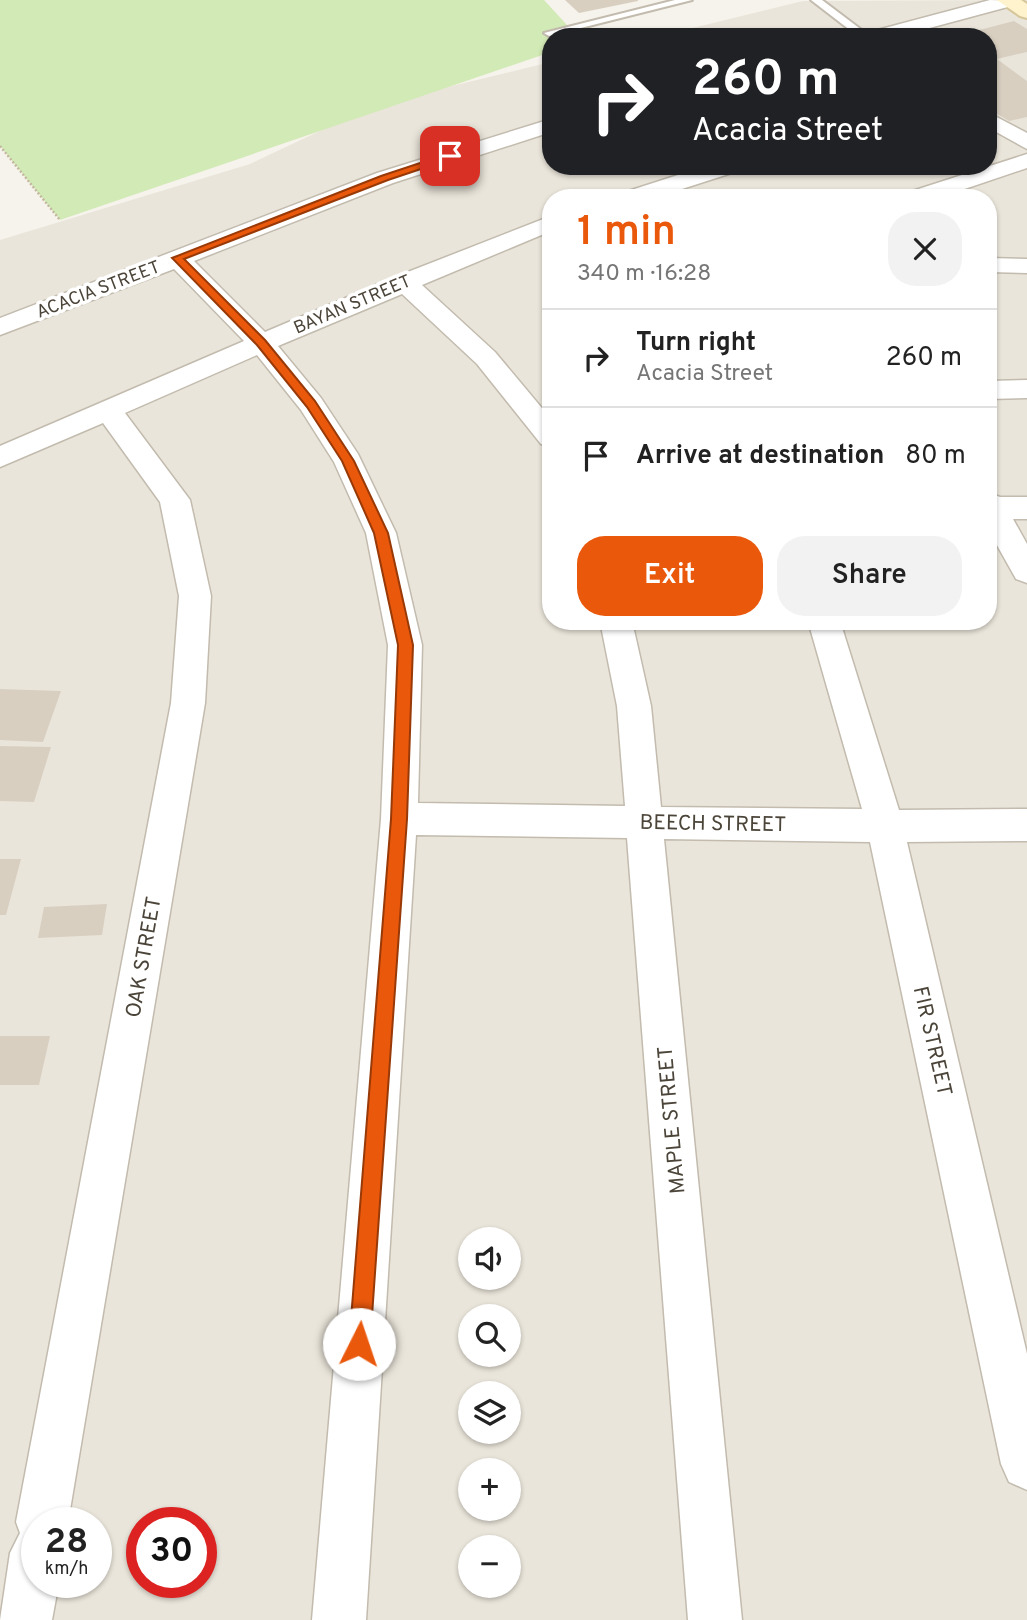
<!DOCTYPE html>
<meta charset="utf-8">
<style>
:root{--surface:#fff;--page:#f2f2f2;--text:#222;--muted:#767676;--line:#e0e0e0;--accent:#ea580c}
body{margin:0;font-family:Overpass,sans-serif;background:var(--page);color:var(--text);height:100vh;display:flex;flex-direction:column;font-size:26px;white-space:nowrap}
*{box-sizing:border-box;margin:0}
p{font-size:23px;color:var(--muted)}
.icon{flex:none;width:38px;height:38px;fill:none;stroke:currentColor;stroke-width:2;stroke-linecap:round;stroke-linejoin:round}
.map{position:relative;flex:1;overflow:hidden}
.side{position:absolute;left:542px;top:189px;width:455px;height:441px;display:flex;flex-direction:column;background:var(--surface);border-radius:28px;box-shadow:0 2px 5px #0004}
.side>*{flex:none}
.guide{position:absolute;left:542px;top:28px;width:455px;height:147px;border-radius:28px;box-shadow:0 2px 5px #0004;background:#202124;color:#fff;overflow:hidden}
.fabs{position:absolute;left:458px;top:1227px;display:grid;gap:14px}
.fabs a{display:grid;place-items:center;width:63px;height:63px;border-radius:50%;background:var(--surface);box-shadow:0 2px 5px #0004;font-size:35px}
.speed{position:absolute;left:21px;top:1507px;display:flex;gap:14px;font-size:35px;font-weight:700;text-align:center}
.speed>*{display:grid;place-content:center;width:91px;height:91px;border-radius:50%;background:var(--surface);box-shadow:0 2px 5px #0004;line-height:1}
.speed small{font-size:18px;font-weight:400}
.speed .limit{border:10px solid #d22;background:#fff;color:#111}
.pin{position:absolute;display:grid;place-items:center;width:60px;height:60px;color:#fff;margin:-30px;border-radius:14px;box-shadow:0 4px 10px #0006}
.me{position:absolute;width:77px;margin:-38px;rotate:4deg;stroke-linejoin:round;filter:drop-shadow(0 0 5px #0008)}
.turn{display:flex;align-items:center;gap:24px;height:147px;padding:0 35px;font-size:32px}
.turn .icon{width:91px;height:91px;stroke-width:2.5}
.turn b{display:block;font-size:49px;line-height:60px}
.round{display:grid;place-items:center;flex:none;width:74px;height:74px;border-radius:28px;background:var(--page)}
.head{display:flex;align-items:center;justify-content:space-between;height:119px;padding:0 35px}
h1{font-size:42px;font-weight:600;line-height:52px;color:var(--accent)}
.action{display:flex;gap:14px;margin-top:auto;padding:14px 35px}
.action a{flex:1;height:80px;border-radius:28px;background:var(--accent);color:#fff;font-size:28px;font-weight:600;line-height:80px;text-align:center}
.action a+a{background:var(--page);color:var(--text)}
ul{padding:0;list-style:none}
li{display:flex;align-items:center;gap:21px;height:98px;padding:0 35px;border-top:2px solid var(--line)}
li div{flex:1}
li b{display:block;font-size:26px}
li em{font-style:normal}
.map>svg:first-child{display:block}
.residential{fill:#eae5da;fill-rule:evenodd}
.green{fill:#d2eab5}
.building{fill:#d8cfc1}
.lines{fill:none;stroke-linecap:round;stroke-linejoin:round}
.lane-casing{stroke:#c2bbae;stroke-width:4}
.street-casing{stroke:#c2bbae;stroke-width:3}
.secondary-casing{stroke:#d6c79b;stroke-width:4}
.path{stroke:#c4b79f;stroke-width:2.5;stroke-dasharray:2 2;stroke-linecap:butt}
.lane{fill:#fff;fill-rule:evenodd}
.street{fill:#fff;fill-rule:evenodd}
.secondary{fill:#fff3cd;fill-rule:evenodd}
.route{fill:#ea580c;stroke:#983908;stroke-width:2}
.labels{text-anchor:middle;stroke-width:7;stroke-linejoin:round;paint-order:stroke}
.far-street-label{font-size:18px;fill:#4b4439;stroke:#fff}
.street-label{font-size:21px;fill:#4b4439;stroke:#fff}
</style>
<div class="map">
<svg width="1027" height="1620" viewBox="0 0 1027 1620">
<rect width="100%" height="100%" fill="#f6f3ec"/>
<!-- residential -->
<path class="residential" d="M1027,0V1620H0V240L250,164L377,104L551,62V166H989V37H656L803,1ZM551,198H989V621H551ZM471,1239H509V1278H471ZM471,1316H509V1354H471ZM471,1393H509V1432H471ZM471,1470H509V1508H471ZM37,1522H96V1582H37ZM142,1522H201V1582H142ZM471,1547H509V1586H471Z"/>
<!-- green -->
<path class="green" d="M0,0H544L578,37H551V52L60,220L0,146Z"/>
<!-- building -->
<g class="building">
<path d="M565,0H638V1L579,13Z"/>
<path d="M1014,21L1027,29V52L997,59L1027,81V117L1009,121L989,109V37L956,36Z"/>
<path d="M0,689L61,691L43,742L0,740Z"/>
<path d="M0,746L51,747L34,802L0,801Z"/>
<path d="M0,859H21L6,915H0Z"/>
<path d="M107,904L102,935L38,938L44,907Z"/>
<path d="M0,1036H50L39,1085H0Z"/>
</g>
<g class="lines">
<defs>
<g id="lane">
<path d="M675,0H692L549,36L544,33Z"/>
<path d="M811,0H822L871,37H859Z"/>
</g>
<g id="street">
<path d="M990,0L1017,1L1015,5L896,37H863L866,33Z"/>
<path d="M989,113L1027,133V149L989,128Z"/>
<path d="M551,119V132L393,183L194,261L265,332L395,277L551,216V231L422,285L495,352L551,419V447L541,444L477,364L402,294L278,346L321,398L358,454L396,533L422,645L418,803L625,806L617,706L600,621H632L651,706L661,807L862,809L808,621H840L899,810L1027,809V841L907,842L1027,1354V1490L1009,1482L1001,1464L870,842L664,839L742,1620H688L627,838L416,835L366,1620H312L381,819L388,645L366,533L334,462L301,410L257,355L125,413L190,500L211,596L205,703L68,1522H37V1582H59L52,1620H0L10,1553L20,1533L16,1522L171,703L179,596L160,502L103,423L0,467V446L244,341L174,269L0,335V318L377,173Z"/>
<path d="M1027,154V168L938,198H903L906,193Z"/>
<path d="M706,166H741L738,171L654,198H619L622,193Z"/>
<path d="M989,258L1027,259V273L989,272Z"/>
<path d="M1027,380V398L989,399V381Z"/>
<path d="M989,493L1000,497H1027V519H1013L1027,544V583L1016,579L989,531Z"/>
</g>
<path id="secondary" d="M997,0H1021L1027,4V18L1020,16Z"/>
</defs>
<!-- lane casing -->
<use href="#lane" class="lane-casing"/>
<!-- street casing -->
<use href="#street" class="street-casing"/>
<!-- secondary casing -->
<use href="#secondary" class="secondary-casing"/>
<!-- path -->
<path class="path" d="M0,146L60,220"/>
<!-- lane -->
<use href="#lane" class="lane"/>
<!-- street -->
<use href="#street" class="street"/>
<!-- secondary -->
<use href="#secondary" class="secondary"/>
</g>
<!-- route -->
<path class="route" d="M450,153L455,156L454,158L388,180L184,259L265,340L315,401L354,461L388,533L413,645L407,819L370,1344L367,1351L359,1354L352,1351L349,1344L391,819L398,645L374,533L342,461L307,407L257,345L172,258L381,176Z"/>
<g class="labels">
<!-- far-street labels -->
<g class="far-street-label">
<text transform="translate(98 289) rotate(-21)" y="6">ACACIA STREET</text>
<text transform="translate(352 304) rotate(-23)" y="6">BAYAN STREET</text>
</g>
<!-- street labels -->
<g class="street-label">
<text transform="translate(713 823) rotate(1)" y="7">BEECH STREET</text>
<text transform="translate(143 957) rotate(-80)" y="7">OAK STREET</text>
<text transform="translate(933 1041) rotate(77)" y="7">FIR STREET</text>
<text transform="translate(671 1120) rotate(-95)" y="7">MAPLE STREET</text>
</g>
</g>
</svg>
<div class="fabs">
<a><svg class="icon" aria-label="sound" viewBox="0 0 24 24"><path d="M4 9h4l5-4v14l-5-4H4zM17 9q2 3 0 6"/></svg></a>
<a><svg class="icon" aria-label="search" viewBox="0 0 24 24"><circle cx="10" cy="10" r="6"/><path d="M15 15l6 6"/></svg></a>
<a><svg class="icon" aria-label="layers" viewBox="0 0 24 24"><path d="M12 4l9 5-9 5-9-5zM3 14l9 5 9-5"/></svg></a>
<a>+</a>
<a>−</a>
</div>
<div class="speed"><div>28<small>km/h</small></div><div class="limit">30</div></div>
<div class="pin" style="left:450px;top:156px;background:#d93025"><svg class="icon" aria-label="arrive" viewBox="0 0 24 24"><path d="M6 21V4h12l-3 4 3 4H6"/></svg></div>
<svg class="me" style="left:359px;top:1344px" viewBox="-20 -20 40 40"><circle r="19" fill="#fff"/><path d="M0-13L10 11 0 6-10 11z" fill="#ea580c"/></svg>
<div class="guide">
<div class="turn"><svg class="icon" aria-label="right" viewBox="0 0 24 24"><path d="M7 20v-9h11M14 6l5 5-5 5"/></svg><div><b>260 m</b>Acacia Street</div></div>
</div>
<section class="side">
<div class="head"><div><h1>1 min</h1><p>340 m · 16:28</p></div><a class="round"><svg class="icon" aria-label="close" viewBox="0 0 24 24"><path d="M6 6l12 12M18 6L6 18"/></svg></a></div>
<ul>
<li><svg class="icon" aria-label="right" viewBox="0 0 24 24"><path d="M7 20v-9h11M14 6l5 5-5 5"/></svg><div><b>Turn right</b><p>Acacia Street</p></div><em>260 m</em></li>
<li><svg class="icon" aria-label="arrive" viewBox="0 0 24 24"><path d="M6 21V4h12l-3 4 3 4H6"/></svg><div><b>Arrive at destination</b></div><em>80 m</em></li>
</ul>
<div class="action"><a>Exit</a><a>Share</a></div>
</section>
</div>
